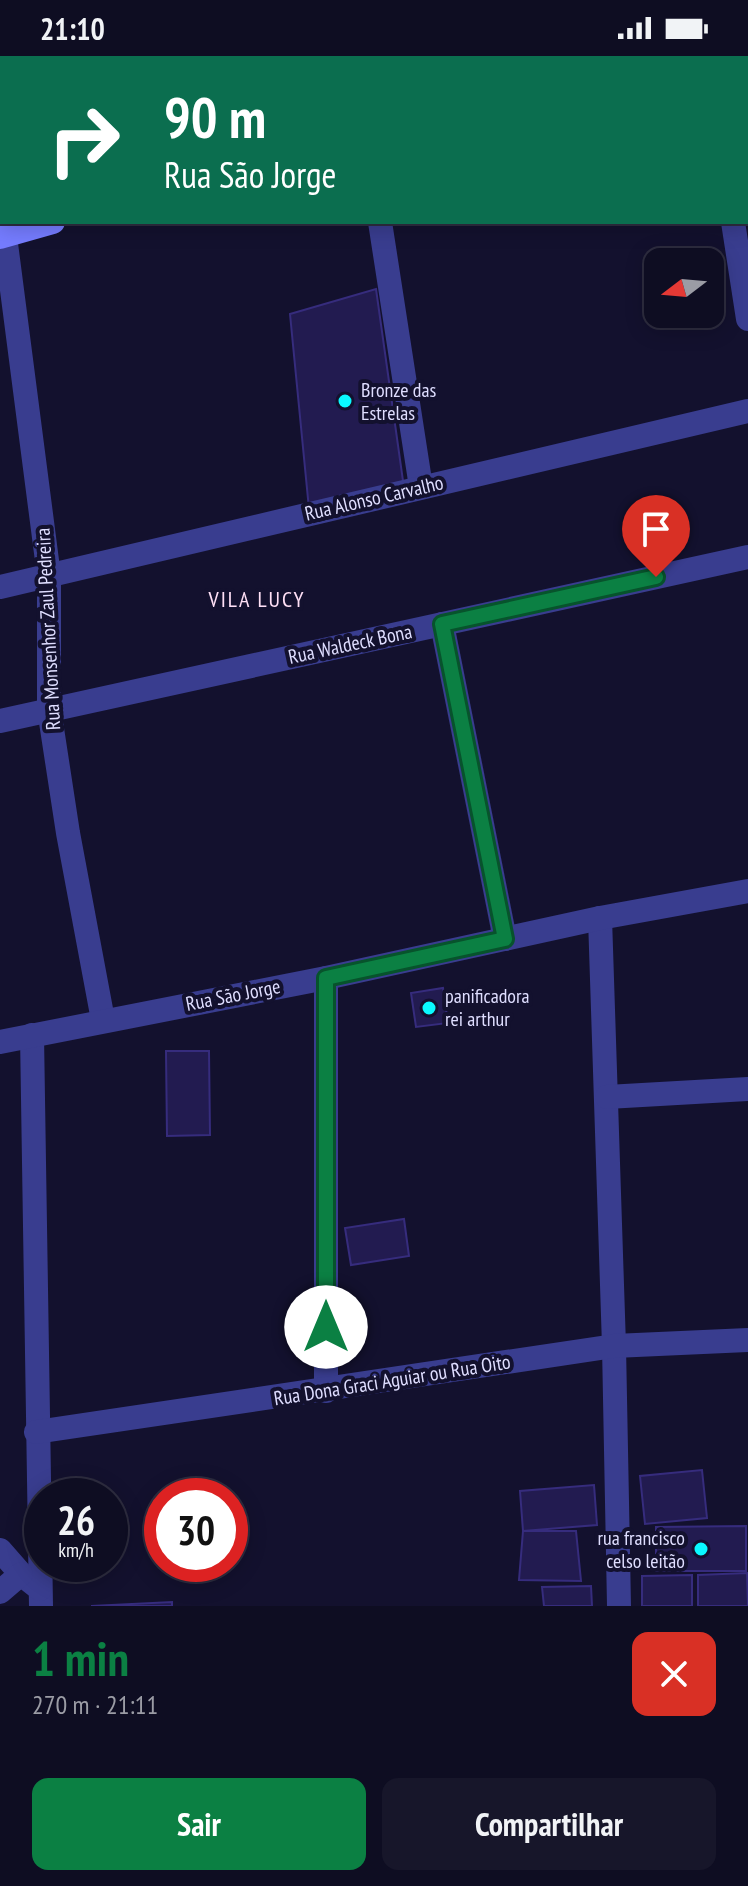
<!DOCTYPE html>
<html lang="pt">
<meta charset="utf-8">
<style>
:root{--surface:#0e0d22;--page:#17162a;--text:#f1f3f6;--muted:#9b9ca5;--line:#2e2d40;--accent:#0b8043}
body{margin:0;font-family:"PT Sans Narrow",sans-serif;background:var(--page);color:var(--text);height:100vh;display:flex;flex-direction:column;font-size:30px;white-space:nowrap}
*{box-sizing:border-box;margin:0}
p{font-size:26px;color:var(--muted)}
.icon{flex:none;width:44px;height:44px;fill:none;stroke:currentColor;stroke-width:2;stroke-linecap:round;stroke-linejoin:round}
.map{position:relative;height:1550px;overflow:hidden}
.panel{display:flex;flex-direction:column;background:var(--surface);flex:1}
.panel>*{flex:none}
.banner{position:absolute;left:0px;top:0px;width:748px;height:168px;box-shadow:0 4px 20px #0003,0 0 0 2px var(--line);background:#0b6e4f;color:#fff;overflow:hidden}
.needle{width:52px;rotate:254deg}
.fabs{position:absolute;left:644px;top:192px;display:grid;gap:16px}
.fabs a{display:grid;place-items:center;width:80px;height:80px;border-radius:16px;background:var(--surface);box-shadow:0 4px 20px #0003,0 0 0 2px var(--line);font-size:40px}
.speed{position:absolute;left:24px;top:1422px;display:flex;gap:16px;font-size:40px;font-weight:700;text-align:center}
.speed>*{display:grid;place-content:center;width:104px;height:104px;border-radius:50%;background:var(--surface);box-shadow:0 4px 20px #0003,0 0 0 2px var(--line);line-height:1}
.speed small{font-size:20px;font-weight:400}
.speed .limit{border:12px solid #d22;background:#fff;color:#111}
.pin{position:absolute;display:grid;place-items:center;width:68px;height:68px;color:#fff;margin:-82px -34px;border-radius:50% 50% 50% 0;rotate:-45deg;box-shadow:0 0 8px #0007}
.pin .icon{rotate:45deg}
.me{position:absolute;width:88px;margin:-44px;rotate:0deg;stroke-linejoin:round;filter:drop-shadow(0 0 6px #0008)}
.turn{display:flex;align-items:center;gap:28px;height:168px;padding:0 32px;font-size:36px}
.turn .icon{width:104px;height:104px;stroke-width:2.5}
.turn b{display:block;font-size:56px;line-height:68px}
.round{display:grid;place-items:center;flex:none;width:84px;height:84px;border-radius:16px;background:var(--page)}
.summary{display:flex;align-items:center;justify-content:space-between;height:136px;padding:0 32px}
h1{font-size:48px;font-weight:700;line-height:60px;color:var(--accent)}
.button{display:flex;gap:16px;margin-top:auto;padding:16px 32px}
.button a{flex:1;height:92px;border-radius:16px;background:var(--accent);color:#fff;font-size:32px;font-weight:700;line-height:92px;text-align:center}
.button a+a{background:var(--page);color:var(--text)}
.status{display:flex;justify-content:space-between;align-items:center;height:56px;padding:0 40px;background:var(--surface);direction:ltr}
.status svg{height:22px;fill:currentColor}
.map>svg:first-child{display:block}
.building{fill:#221b50;stroke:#362c7d;stroke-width:2}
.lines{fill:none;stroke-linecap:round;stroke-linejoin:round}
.street{stroke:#393d8f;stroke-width:24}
.secondary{stroke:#757cff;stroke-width:24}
.route-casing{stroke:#07532c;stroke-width:20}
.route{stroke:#0b8043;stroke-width:14}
.poi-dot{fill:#0af9ff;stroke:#13112e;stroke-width:3}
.labels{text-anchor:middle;stroke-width:8;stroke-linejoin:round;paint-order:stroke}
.poi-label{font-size:20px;fill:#dfdeff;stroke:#13112e;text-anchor:start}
.street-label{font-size:20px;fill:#dfdeff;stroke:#13112e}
.neighbourhood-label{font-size:22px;letter-spacing:2px;fill:#ffe0f6;stroke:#13112e}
</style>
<div class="status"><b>21:10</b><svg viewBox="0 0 49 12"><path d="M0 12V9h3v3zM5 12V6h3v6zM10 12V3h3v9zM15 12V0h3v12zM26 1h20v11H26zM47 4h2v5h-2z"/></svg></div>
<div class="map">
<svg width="748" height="1550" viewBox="0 0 748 1550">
<rect width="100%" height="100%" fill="#13112e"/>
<!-- building -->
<g class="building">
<path d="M376,233L404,432L309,453L290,258Z"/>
<path d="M443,932L448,967L416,971L411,937Z"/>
<path d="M166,995H209L210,1079L167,1080Z"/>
<path d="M404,1163L409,1200L351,1209L345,1172Z"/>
<path d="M702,1414L707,1462L645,1468L640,1420Z"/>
<path d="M594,1429L597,1469L523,1475L520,1435Z"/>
<path d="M746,1470V1515H656V1471Z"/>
<path d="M523,1475H576L581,1525L519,1524Z"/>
<path d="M747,1517L748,1550H698V1519Z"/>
<path d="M692,1519V1550H642V1520Z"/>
<path d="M591,1530L592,1550H544L542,1531Z"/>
<path d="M172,1546V1550H91Z"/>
</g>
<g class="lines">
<!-- street -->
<g class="street">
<path d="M538,0L539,2"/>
<path d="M708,0L709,2"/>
<path d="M380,166L421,431"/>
<path d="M733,166L748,263"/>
<path d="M5,180L49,520V653L68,777L103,964"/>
<path d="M0,531L748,355"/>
<path d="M442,568L505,883"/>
<path d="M0,665L748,501"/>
<path d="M600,862L614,1290L619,1550"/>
<path d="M326,922V1335"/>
<path d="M32,979L41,1550"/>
<path d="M0,986L326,922L600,862L748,835"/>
<path d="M607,1041L748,1033"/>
<path d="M36,1376L614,1290L748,1284"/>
<path d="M0,1494L21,1518L40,1533"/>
<path d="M0,1536L21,1518"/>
</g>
<!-- secondary -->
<g class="secondary">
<path d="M605,2L611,0"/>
<path d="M0,181L53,166"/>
</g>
</g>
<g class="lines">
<defs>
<path id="route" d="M326,1271V922L505,883L442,568L656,521"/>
</defs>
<!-- route casing -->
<use href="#route" class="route-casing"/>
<!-- route -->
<use href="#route" class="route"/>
</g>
<!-- markers -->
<g class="poi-dot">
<circle cx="345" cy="345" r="8"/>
<circle cx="429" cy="952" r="8"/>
<circle cx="701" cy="1493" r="8"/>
</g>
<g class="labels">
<!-- poi labels -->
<g class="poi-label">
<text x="361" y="341">Bronze das<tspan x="361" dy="23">Estrelas</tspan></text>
<text x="445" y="947">panificadora<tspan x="445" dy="23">rei arthur</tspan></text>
<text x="685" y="1489" text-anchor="end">rua francisco<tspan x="685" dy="23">celso leitão</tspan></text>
</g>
<!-- street labels -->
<g class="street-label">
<text transform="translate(374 442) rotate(-13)" y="7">Rua Alonso Carvalho</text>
<text transform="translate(48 573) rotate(-93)" y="7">Rua Monsenhor Zaul Pedreira</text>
<text transform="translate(350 588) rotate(-12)" y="7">Rua Waldeck Bona</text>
<text transform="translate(233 939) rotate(-11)" y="7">Rua São Jorge</text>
<text transform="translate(392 1324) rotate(-9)" y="7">Rua Dona Graci Aguiar ou Rua Oito</text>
</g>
<!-- neighbourhood labels -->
<g class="neighbourhood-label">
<text x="257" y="551">VILA LUCY</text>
</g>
</g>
</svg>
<div class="fabs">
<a><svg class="needle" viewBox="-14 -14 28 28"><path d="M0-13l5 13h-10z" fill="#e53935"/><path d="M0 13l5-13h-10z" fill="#9b9ca5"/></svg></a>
</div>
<div class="speed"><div>26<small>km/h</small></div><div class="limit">30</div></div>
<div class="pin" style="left:656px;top:521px;background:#d93025"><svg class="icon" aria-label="arrive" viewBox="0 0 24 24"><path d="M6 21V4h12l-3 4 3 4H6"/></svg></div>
<svg class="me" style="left:326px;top:1271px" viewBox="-20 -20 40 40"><circle r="19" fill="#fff"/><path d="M0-13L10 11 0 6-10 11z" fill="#0b8043"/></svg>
<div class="banner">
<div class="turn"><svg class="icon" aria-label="right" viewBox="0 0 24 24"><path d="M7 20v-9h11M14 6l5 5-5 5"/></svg><div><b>90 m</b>Rua São Jorge</div></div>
</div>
</div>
<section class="panel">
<div class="summary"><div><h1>1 min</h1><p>270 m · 21:11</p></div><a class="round" style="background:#d93025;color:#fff"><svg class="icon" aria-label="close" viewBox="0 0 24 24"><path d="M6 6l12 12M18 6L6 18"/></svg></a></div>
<div class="button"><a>Sair</a><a>Compartilhar</a></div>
</section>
